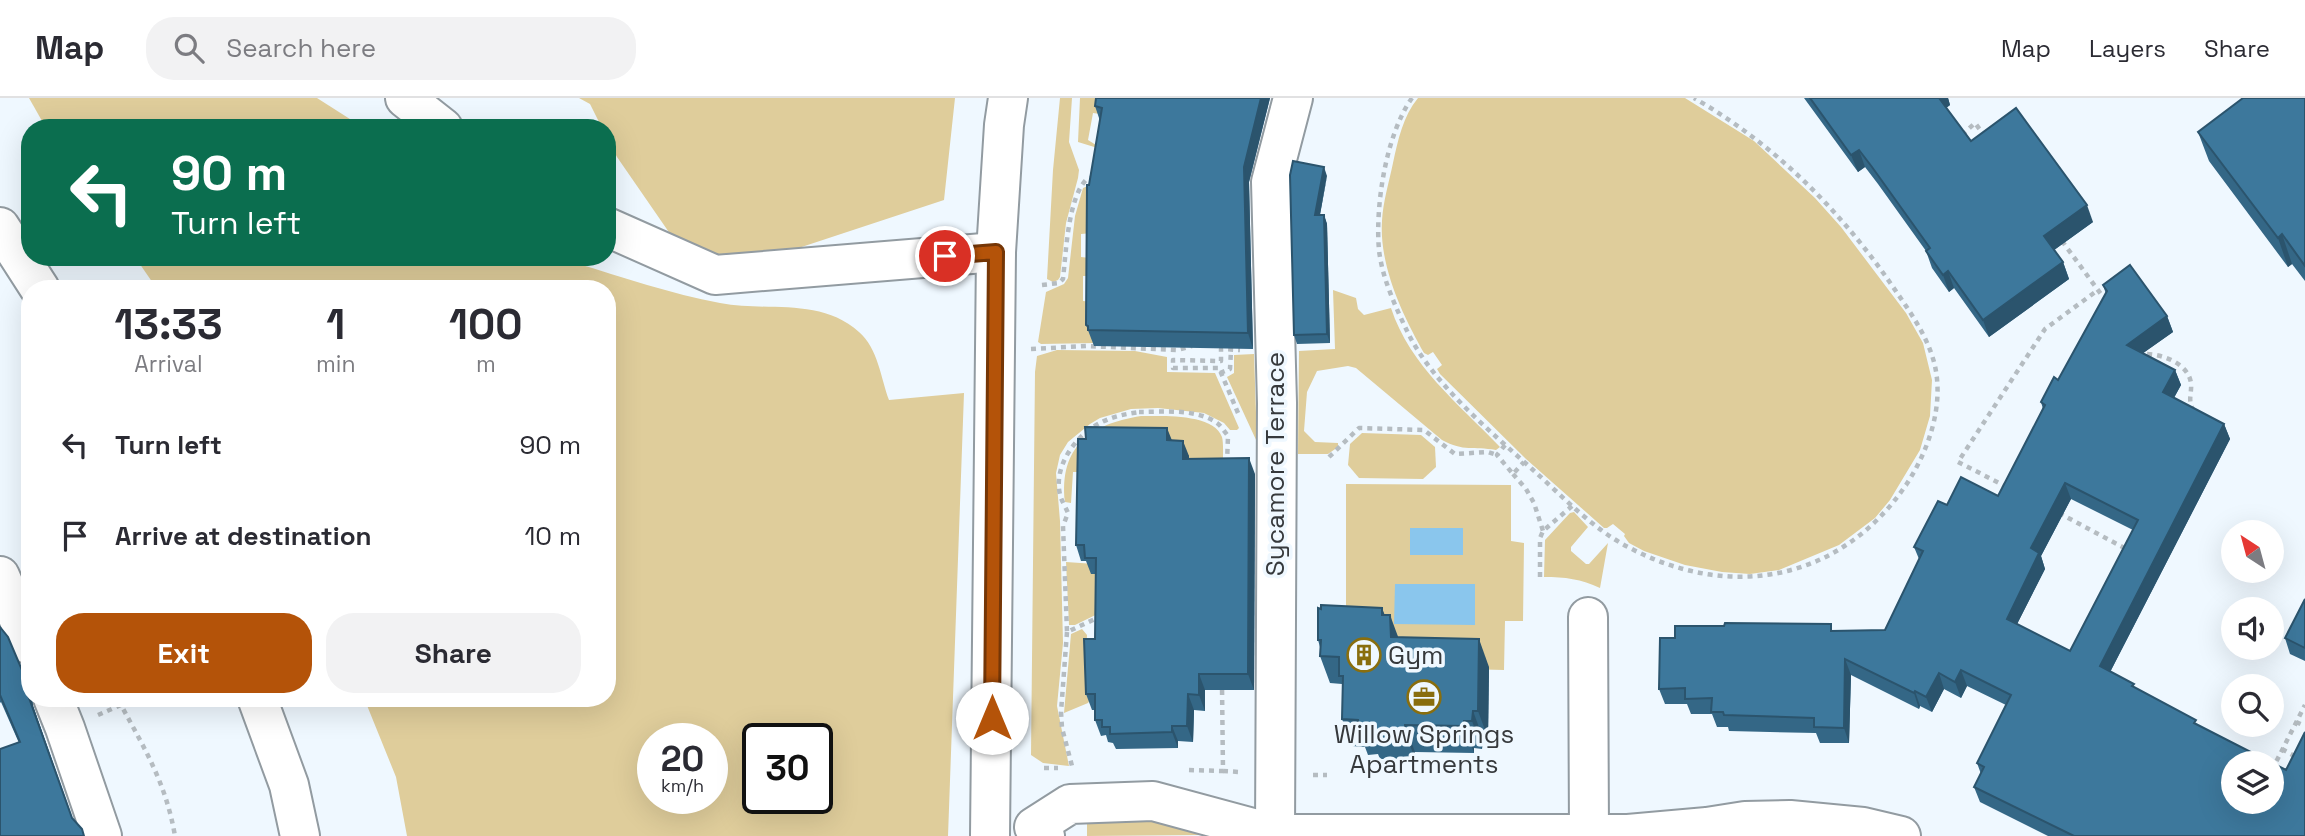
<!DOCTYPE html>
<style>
:root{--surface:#fff;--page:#f2f2f3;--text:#2b2b33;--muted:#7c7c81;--line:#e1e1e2;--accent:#b45309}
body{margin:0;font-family:"Space Grotesk",sans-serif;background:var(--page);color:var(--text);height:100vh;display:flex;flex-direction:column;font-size:26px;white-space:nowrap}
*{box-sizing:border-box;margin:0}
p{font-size:23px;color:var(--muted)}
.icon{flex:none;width:38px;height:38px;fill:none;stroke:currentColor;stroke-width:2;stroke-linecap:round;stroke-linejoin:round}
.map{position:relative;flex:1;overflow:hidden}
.drawer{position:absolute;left:21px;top:182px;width:595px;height:427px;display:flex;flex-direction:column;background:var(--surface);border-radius:28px;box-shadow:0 7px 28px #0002}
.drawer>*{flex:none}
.top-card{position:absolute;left:21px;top:21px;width:595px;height:147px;border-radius:28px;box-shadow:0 7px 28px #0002;background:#0b6e4f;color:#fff;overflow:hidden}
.needle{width:46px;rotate:324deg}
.buttons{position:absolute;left:2221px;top:422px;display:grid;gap:14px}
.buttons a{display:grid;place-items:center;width:63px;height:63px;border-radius:50%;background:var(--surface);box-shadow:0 7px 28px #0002;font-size:35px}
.speed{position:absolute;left:637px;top:625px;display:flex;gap:14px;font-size:35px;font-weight:700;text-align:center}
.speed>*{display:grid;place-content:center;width:91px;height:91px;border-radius:50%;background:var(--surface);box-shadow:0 7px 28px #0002;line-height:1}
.speed small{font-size:18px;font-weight:400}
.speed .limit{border:4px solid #111;border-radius:10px;background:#fff;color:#111}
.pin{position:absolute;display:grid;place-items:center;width:60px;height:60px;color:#fff;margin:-30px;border:4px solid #fff;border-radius:50%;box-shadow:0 2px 7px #0007}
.me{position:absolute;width:77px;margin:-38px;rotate:0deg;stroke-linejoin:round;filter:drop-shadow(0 0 5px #0008)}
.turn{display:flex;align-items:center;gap:24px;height:147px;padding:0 35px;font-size:32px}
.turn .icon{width:91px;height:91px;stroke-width:2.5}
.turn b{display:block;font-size:49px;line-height:60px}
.eta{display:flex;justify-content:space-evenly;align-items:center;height:119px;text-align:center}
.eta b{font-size:42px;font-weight:700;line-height:49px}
.cta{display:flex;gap:14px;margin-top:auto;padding:14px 35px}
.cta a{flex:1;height:80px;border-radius:28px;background:var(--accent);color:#fff;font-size:28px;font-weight:700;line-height:80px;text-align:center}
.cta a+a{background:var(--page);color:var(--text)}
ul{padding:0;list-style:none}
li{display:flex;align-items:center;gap:21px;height:91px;padding:0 35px}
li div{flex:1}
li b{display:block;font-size:26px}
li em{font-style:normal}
header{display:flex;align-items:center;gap:42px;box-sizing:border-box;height:98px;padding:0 35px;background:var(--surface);border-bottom:2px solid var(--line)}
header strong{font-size:33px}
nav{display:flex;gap:38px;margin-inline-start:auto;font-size:24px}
.search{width:490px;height:63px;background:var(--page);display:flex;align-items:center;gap:18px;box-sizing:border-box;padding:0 24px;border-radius:28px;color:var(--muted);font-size:26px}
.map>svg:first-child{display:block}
.green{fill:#dfcd9b;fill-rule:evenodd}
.water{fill:#8ac6ed}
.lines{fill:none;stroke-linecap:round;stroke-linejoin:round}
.minor-casing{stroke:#929ba1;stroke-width:42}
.major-casing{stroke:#929ba1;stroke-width:42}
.path{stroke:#b5bcc1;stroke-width:4.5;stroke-dasharray:5 5;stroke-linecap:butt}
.minor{stroke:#fff;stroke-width:38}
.major{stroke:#fff;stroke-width:38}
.wall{fill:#346786;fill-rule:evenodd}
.shaded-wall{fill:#2b546d}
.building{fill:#3d789c;stroke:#2b546d;stroke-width:2;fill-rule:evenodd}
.route-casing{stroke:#753606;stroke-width:18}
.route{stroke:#b45309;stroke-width:12}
.labels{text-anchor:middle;stroke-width:7;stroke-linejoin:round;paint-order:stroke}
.street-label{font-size:26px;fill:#36393c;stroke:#eff8ff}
.poi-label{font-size:26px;fill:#36393c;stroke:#eff8ff;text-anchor:start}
</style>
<header>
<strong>Map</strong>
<div class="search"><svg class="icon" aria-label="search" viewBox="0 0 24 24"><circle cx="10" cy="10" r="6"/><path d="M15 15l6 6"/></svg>Search here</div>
<nav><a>Map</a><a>Layers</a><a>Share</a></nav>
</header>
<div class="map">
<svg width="2305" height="738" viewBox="0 0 2305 738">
<rect width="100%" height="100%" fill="#eff8ff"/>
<!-- green -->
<g class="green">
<path d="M29,0H317L364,30H46Z"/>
<path d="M579,0H955L944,102L744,168L675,143L617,59L607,40V30H602L590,6Z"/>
<path d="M1060,0H1072L1069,44L1079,72L1078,80L1066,125L1060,179L1058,182L1053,184L1047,181L1053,72Z"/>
<path d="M1080,0H1102L1100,16L1093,15L1088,42L1104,52L1078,44Z"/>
<path d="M1418,0H1685L1754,43L1815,100L1841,129L1906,215L1923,245L1932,282L1930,318L1920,352L1890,402L1875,420L1839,447L1779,472L1750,476L1722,474L1685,467L1644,453L1629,445L1624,438L1625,436L1613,426L1607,430H1604L1526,361L1440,276L1437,271L1442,267L1433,254L1428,257L1424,255C1403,218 1379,168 1382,123C1383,104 1389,84 1393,65C1398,42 1403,18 1418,0Z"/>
<path d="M1088,88L1093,135L1081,136V159L1090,160V178H1083V203L1096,204L1095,245L1041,246L1038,244L1046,194L1064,186L1068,180L1075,118L1083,90Z"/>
<path d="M135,159H565L575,165C623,179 671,196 720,205C767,214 820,199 859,234C878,250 881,281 889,302L964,295L948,738H407L396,679L364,600H607V191H157ZM653,640H712V700H653ZM758,640H817V700H758Z"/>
<path d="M1333,192L1356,200L1358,211L1364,217L1391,210C1410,268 1459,306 1500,349L1496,352C1473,348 1464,354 1442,342L1356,270L1348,268L1317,273L1307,294L1304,333L1315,344L1338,345V349L1328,356H1298L1299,253L1335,251Z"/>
<path d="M1057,252L1135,253L1167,259V274L1215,275L1239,330L1237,332H1230L1224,325L1204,315L1158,310L1131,311L1100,320L1090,326L1068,344L1060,357L1056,375L1060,423L1063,545L1057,608L1069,668L1043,665L1031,657L1035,274L1037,258Z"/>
<path d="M1254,256L1257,344L1227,279L1234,275V257Z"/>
<path d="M1141,318C1161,318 1214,315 1222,339C1225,349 1221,397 1220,411L1094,358L1077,359V374H1073L1071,405L1065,404C1059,349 1090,326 1141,318Z"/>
<path d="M1362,335L1421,337L1435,349L1436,369L1423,381L1359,380L1348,367L1350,346Z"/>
<path d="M1346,386L1511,387V443L1524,445L1523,523H1505L1504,572L1346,568Z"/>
<path d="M1574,414L1588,429L1571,449V453L1586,466H1589L1608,445L1600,490C1581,481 1565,479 1544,479L1545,442L1570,415Z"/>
<path d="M1066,464L1168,471L1116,507L1075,527H1069Z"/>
<path d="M1082,531L1087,537L1086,565L1098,589L1088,605L1064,615L1071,536Z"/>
<path d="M1150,717L1202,731V737L1087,738V719Z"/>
</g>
<!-- water -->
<g class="water">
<rect x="1410" y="430" width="53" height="27"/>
<path d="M1395,486H1475V527L1394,526Z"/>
</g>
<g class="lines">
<defs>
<g id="minor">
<path d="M405,0L443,30"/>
<path d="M607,129L715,177L996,154"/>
<path d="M0,478L30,547"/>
<path d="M1588,519L1589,736"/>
<path d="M53,600L65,630L102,738"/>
<path d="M1275,736L1277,305L1271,84L1293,0"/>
<path d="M990,738L996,154L1004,27L1008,0"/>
<path d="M1045,738L1034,729L1070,706L1153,703L1275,736"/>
<path d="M1264,738L1275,736H1628L1707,729L1745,723L1790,722L1863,729L1901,738"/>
</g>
<g id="major">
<path d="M0,129L40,191"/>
<path d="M257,600L289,687L300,738"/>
</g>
</defs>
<!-- minor casing -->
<use href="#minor" class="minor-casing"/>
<!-- major casing -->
<use href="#major" class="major-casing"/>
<!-- path -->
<g class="path">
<path d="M1412,0C1386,36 1375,108 1379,152C1382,180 1396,210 1408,235C1434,287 1490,333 1532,371C1561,397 1593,431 1628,449C1729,503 1840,484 1906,387C1929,352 1945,306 1934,264C1926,235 1908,211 1891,186C1839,111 1774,46 1694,0"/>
<path d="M1962,37L1975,25L1984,37"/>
<path d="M2062,143L2106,203"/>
<path d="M1042,187L1059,185L1063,181C1066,155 1068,97 1088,80H1095"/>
<path d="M2140,250L2145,256C2162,256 2188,265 2191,285C2192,296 2187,303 2194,313"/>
<path d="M1031,251L1086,248L1177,252L1192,248"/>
<path d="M1220,275L1230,271L1231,252"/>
<path d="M1139,314C1163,314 1196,310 1217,325C1221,328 1225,334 1228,338L1221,526H1210L1172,508H1123L1067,534L1063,428L1068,415C1066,410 1063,405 1061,400C1051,370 1076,336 1102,324C1114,318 1126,316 1139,314Z"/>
<path d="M1238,315L1219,270H1173V262L1221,263V251L1240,252"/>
<path d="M1505,347L1497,357L1513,376L1524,364"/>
<path d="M1329,359L1359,330L1424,332L1455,356L1488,354L1497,357"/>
<path d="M1513,376L1526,391L1534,405L1543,433"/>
<path d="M2007,389L1958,364L2045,231L2098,192"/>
<path d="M2059,415L2128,452"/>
<path d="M1540,479V440L1543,433L1572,408"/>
<path d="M1067,534L1061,614L1062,630L1072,668"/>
<path d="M98,617L121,607C146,653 166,686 175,738"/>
<path d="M2296,624L2305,628"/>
<path d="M2282,651L2305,664"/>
<path d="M1044,670H1058"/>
<path d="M1189,672L1223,673L1222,587"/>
<path d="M2272,672L2305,607"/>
<path d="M1223,673L1240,674"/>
<path d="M1313,677H1327"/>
</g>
<!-- minor -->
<use href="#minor" class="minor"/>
<!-- major -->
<use href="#major" class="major"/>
</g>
<!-- wall -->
<g class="wall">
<path d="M1096,0H1270L1249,84L1253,251L1094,248L1086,227L1089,87L1100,23L1095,8Z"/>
<path d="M1804,0H1948L1950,7L1946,10L1971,43L2093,124L2054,152L2063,164L2069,181L1989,239L1954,190L1949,194L1932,170L1926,153L1878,86L1865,69L1858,74Z"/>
<path d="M2305,0V183L2292,166L2288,169L2209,63L2198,34Z"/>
<path d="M1327,78L1320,117H1324L1327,126L1330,245L1297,246L1294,237Z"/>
<path d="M2103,187L2167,218L2173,234L2143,255L2175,272L2181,287L2174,300L2224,326L2230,341L2110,574L2135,590L2198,627L2305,738H2048L1980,704L1974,689L1981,676L1977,665L2006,607L1967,588L1961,600L1944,591L1932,614L1920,608L1919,611L1851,577L1849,645H1820L1816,635L1729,633L1728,629H1717L1712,616H1691L1687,606H1665L1659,591L1675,540L1724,528L1833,533L1885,532L1919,461L1914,449L1947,407L1998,398L2043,311L2041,304L2058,282L2106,196ZM2071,401L2133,432L2070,553L2017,526L2045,471L2041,458Z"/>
<path d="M1172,342L1189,358V361L1255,376L1254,592H1205V613L1194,612L1193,644L1178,643V650L1116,651L1113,645L1108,644L1106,637L1101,638L1095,622V612H1092L1086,596L1095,541L1096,476H1091L1086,463H1081L1076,447Z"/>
<path d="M2305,501V563L2290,556L2285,540Z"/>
<path d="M1382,510L1384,517L1398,539L1489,569L1488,640H1483L1482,651L1474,650V655L1415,654V661H1380L1378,656L1368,657L1365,649L1352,648L1342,621L1343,589L1342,586L1330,585L1320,558V549L1318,542Z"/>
<path d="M0,529L22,572L30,593V600H32L33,608L72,720L82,731L84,738H0L19,645L1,604L0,605Z"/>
</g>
<!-- shaded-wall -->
<g class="shaded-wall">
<path d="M1261,0H1270L1249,84L1253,251L1248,235L1244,69Z"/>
<path d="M1938,0H1948L1950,7L1942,13Z"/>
<path d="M1859,52L1865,69L1858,74L1851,57Z"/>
<path d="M1324,69L1327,78L1318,127L1315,117Z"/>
<path d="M2087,107L2093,124L2050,155L2044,138Z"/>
<path d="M1324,117L1327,126L1330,245L1327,236Z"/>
<path d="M2282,136L2292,166L2288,169L2278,140Z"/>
<path d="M2063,164L2069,181L1989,239L1983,222Z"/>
<path d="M1948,173L1954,190L1949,194L1943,177Z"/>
<path d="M2167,218L2173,234L2132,263L2127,247Z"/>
<path d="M2175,272L2181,287L2168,310L2163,294Z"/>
<path d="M2224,326L2230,341L2105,584L2100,568Z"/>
<path d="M1167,330L1173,345L1167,342Z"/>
<path d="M1183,343L1189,358V377L1183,361Z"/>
<path d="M1249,360L1255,376L1254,592L1248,576Z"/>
<path d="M2065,385L2071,401L2041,458L2045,471L2012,536L2007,521L2031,450Z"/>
<path d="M1382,510L1391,533L1390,517L1400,544L1392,542L1382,517Z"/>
<path d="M1479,541L1489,569L1488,640L1478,613Z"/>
<path d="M1845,561L1851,577L1849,645L1844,630Z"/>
<path d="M22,572L30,593V600H32L33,608L79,738L23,583Z"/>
<path d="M1961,572L1967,588L1961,600L1955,584Z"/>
<path d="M1939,575L1944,591L1932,614L1926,599Z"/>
<path d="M1199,576L1205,592V613L1199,597Z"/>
<path d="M1915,593L1920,608L1919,611L1914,595Z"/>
<path d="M1188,596L1194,612L1193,644L1187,628Z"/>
<path d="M1473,613L1483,640L1482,651L1472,623Z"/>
<path d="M1464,623L1474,650V655L1464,628Z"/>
<path d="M1405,627L1415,654V661L1405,634Z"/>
<path d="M1172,628L1178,643V650L1172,634Z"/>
</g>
<!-- building -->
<g class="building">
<path d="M1096,0H1261L1244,69L1248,235L1088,232V228L1086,227L1087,87H1089L1102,10L1095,8Z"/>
<path d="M1810,0H1939L1971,43L2016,10L2087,107L2044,138L2063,164L1983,222L1948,173L1943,177L1926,153L1930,150L1872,69L1859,52L1851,57Z"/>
<path d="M2243,0H2305V168L2282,136L2278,140L2198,34Z"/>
<path d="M1293,63L1324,69L1315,117H1324L1327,236L1294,237L1290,77Z"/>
<path d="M2130,167L2167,218L2127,247L2175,272L2163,294L2224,326L2100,568L2134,586L2132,588L2196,622L2194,625L2286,672L2305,634V738H2074L1974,689L1984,669L1977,665L2011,597L1961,572L1955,584L1939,575L1926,599L1915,593L1914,595L1845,561L1844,630L1814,629V620L1724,617L1723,614H1711L1712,600L1685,601V590L1659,591L1660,540H1675V528H1724L1725,525L1831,526V533L1885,532L1923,453L1914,449L1938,403L1947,407L1961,379L1998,398L2045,307L2041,304L2054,279L2058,282L2107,193L2103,187ZM2065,385L2138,422L2070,553L2007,521L2039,455L2031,450ZM2233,665H2272V704H2233Z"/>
<path d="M1085,329L1167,330V342L1183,343V361L1249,360L1248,576H1199V597L1188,596L1187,628H1172V634L1110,636V629H1102V622H1095V596H1086L1084,541H1095L1096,460H1085L1084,447H1076L1078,341H1086Z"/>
<path d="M2305,501V550L2285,540Z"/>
<path d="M1321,507L1382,510V517H1390L1391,539L1479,541L1478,613H1473L1472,623H1464V628L1405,627V634H1370V629H1358V622L1342,621L1343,578H1339V559L1320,558L1321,542H1318V510L1321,511Z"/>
<path d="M0,529L8,539L22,572L23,583L72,720L82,731L84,738H0V651L20,644L0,597Z"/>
</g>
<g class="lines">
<defs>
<path id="route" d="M945,158L996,154L992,620"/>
</defs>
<!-- route casing -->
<use href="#route" class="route-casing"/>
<!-- route -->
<use href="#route" class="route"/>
</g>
<!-- icons -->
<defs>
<symbol id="building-ring" viewBox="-11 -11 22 22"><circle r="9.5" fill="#eff8ff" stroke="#896e0e" stroke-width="1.5"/><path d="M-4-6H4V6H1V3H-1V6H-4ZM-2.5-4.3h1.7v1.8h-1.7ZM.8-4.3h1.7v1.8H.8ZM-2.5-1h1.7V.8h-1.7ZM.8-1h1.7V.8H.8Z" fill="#896e0e"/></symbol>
<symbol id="office-ring" viewBox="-11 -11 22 22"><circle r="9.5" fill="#eff8ff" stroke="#896e0e" stroke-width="1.5"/><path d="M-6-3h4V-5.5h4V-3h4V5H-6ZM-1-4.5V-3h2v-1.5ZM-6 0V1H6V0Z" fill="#896e0e"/></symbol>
</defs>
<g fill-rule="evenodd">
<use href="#building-ring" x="1345" y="538" width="38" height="38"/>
<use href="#office-ring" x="1405" y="580" width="38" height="38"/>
</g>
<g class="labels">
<!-- street labels -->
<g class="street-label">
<text transform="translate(1275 366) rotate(-90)" y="9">Sycamore Terrace</text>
</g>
<!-- poi labels -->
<g class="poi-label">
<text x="1388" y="566">Gym</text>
<text x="1424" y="645" text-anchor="middle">Willow Springs<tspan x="1424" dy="30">Apartments</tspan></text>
</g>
</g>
</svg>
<div class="buttons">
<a><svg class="needle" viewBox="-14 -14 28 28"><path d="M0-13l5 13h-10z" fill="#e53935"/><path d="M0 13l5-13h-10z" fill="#7c7c81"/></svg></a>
<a><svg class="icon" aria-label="sound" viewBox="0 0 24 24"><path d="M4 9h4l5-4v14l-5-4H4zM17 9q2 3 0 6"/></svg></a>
<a><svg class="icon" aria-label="search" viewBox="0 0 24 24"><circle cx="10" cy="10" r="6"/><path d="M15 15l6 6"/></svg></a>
<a><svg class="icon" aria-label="layers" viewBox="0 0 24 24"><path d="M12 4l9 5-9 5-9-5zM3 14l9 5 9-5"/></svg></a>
</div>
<div class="speed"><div>20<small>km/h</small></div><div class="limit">30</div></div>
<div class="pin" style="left:945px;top:158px;background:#d93025"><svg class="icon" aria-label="arrive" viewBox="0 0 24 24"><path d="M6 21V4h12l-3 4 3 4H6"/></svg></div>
<svg class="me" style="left:992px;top:620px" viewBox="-20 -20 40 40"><circle r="19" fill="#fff"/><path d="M0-13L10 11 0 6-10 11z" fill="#b45309"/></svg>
<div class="top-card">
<div class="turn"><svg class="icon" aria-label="left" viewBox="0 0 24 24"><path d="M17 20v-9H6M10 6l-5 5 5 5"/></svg><div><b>90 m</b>Turn left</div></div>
</div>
<section class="drawer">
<div class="eta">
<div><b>13:33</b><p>Arrival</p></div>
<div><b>1</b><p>min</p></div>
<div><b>100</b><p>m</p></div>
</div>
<ul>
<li><svg class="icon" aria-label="left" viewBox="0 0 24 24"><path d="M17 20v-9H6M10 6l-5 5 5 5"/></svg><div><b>Turn left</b></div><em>90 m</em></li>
<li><svg class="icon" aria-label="arrive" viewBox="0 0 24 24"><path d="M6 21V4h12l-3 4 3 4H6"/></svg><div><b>Arrive at destination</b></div><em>10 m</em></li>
</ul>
<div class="cta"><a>Exit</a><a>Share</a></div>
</section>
</div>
